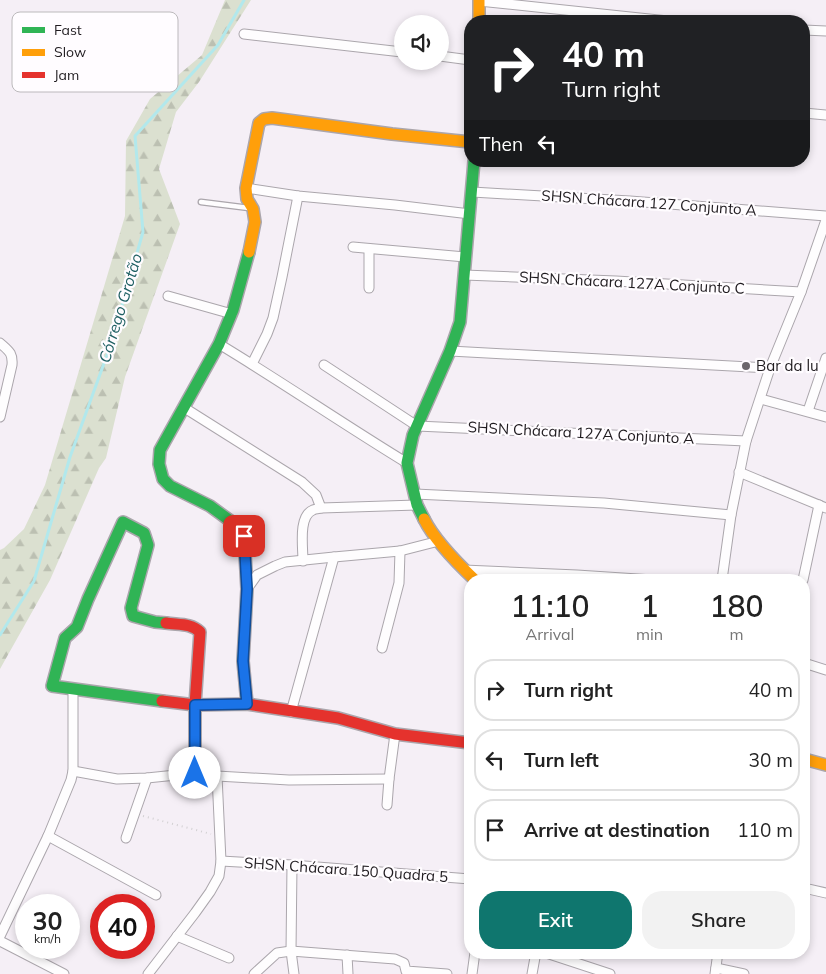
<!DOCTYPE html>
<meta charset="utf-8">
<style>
:root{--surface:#fff;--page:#f2f2f2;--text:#222;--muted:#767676;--line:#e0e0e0;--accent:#0f766e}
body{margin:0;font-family:Mulish,sans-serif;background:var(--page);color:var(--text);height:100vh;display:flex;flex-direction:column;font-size:19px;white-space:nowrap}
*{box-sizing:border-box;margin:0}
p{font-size:16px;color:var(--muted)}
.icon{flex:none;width:28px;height:28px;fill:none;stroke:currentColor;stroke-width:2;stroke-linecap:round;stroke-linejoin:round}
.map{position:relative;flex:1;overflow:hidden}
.side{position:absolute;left:464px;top:574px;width:346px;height:385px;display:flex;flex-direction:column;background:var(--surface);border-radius:20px;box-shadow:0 2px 8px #0003}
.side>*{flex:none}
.banner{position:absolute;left:464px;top:15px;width:346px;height:152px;border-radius:20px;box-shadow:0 2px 8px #0003;background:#202124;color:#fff;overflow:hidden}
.fabs{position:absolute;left:394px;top:15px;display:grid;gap:10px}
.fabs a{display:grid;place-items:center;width:55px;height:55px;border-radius:50%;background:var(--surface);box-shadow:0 2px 8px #0003;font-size:25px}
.speed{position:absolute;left:15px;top:894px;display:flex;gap:10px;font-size:25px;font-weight:700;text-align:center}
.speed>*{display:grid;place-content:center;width:65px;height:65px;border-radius:50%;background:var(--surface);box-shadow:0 2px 8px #0003;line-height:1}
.speed small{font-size:12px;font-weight:400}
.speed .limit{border:8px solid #d22;background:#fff;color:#111}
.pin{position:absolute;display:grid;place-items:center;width:42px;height:42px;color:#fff;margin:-21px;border-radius:10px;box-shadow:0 2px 8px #0006}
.me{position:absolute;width:55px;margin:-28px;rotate:0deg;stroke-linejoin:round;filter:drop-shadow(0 0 4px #0008)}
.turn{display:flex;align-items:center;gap:18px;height:105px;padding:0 15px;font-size:22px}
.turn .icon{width:65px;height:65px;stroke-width:2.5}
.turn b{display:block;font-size:35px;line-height:42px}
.then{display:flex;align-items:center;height:48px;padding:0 15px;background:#0003;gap:10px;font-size:19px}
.eta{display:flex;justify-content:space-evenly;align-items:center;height:85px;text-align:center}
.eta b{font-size:30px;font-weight:600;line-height:35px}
.action{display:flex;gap:10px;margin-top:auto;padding:10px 15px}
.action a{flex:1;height:58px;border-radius:20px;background:var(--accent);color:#fff;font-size:20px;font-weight:600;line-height:58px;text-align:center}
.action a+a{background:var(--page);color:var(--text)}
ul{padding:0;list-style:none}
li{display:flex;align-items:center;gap:15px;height:62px;margin:0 10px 8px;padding:0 5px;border:2px solid var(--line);border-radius:20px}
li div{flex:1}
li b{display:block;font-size:19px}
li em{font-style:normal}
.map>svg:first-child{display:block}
.forest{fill:url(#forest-firs)}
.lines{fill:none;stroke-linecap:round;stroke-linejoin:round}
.stream{stroke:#b2e8ec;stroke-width:3}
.lane-casing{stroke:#aba6ac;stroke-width:7}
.street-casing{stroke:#aba6ac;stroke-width:11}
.fast-casing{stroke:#aba6ac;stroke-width:14}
.slow-casing{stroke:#aba6ac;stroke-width:14}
.jam-casing{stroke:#aba6ac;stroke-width:14}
.path{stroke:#d2d0d2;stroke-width:2;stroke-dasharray:1 4;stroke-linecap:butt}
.lane{stroke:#fefdfe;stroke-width:4.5}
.street{stroke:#fefdfe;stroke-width:9}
.fast{stroke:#30b455;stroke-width:11}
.slow{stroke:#ff9f0a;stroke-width:11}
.jam{stroke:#e5322d;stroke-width:11}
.route-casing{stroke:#114b97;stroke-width:12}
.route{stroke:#1a73e8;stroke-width:9}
.poi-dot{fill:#6b666b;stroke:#fffcff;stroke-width:2}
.labels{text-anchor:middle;stroke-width:4.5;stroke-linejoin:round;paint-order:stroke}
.street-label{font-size:15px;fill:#201c20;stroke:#fffcff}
.poi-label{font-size:15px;fill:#201c20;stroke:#fffcff;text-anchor:start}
.water-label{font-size:16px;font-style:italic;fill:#1f6063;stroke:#fffcff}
.key{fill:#fffcff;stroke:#bcb9bc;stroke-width:1}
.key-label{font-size:14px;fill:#201c20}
</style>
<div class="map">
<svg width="826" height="974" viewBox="0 0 826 974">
<defs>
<pattern id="forest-firs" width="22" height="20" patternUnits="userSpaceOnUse" patternTransform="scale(1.25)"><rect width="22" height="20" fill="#dbe0d0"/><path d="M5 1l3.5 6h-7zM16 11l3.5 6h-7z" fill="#bcc0b2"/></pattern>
</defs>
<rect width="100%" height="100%" fill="#f5eff6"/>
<!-- forest -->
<path class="forest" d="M225,0H251L199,82L176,112L159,169L180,224L125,377L106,458L99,468L50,580L0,669V550L4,548L24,529L45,485L125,216L126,141L150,99L202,55Z"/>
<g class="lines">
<!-- stream -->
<path class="stream" d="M0,635L34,581L70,457L111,344L143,232L135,136L218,45L244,0"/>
<defs>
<path id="lane" d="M201,202L249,208"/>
<g id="street">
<path d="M479,1L668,21"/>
<path d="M804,30L826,31"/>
<path d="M244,34L402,52"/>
<path d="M440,56L470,60"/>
<path d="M804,113L826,115"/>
<path d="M246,188L298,196L395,205L470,214"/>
<path d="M472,192L630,201L826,216"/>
<path d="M353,247L465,257"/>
<path d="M464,275L616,281L801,292"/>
<path d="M369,288V249"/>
<path d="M168,296L232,314"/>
<path d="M0,343C9,351 13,353 12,365L0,417"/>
<path d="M219,344C282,382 343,424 407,463"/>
<path d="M450,351L770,368"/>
<path d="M252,364L267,334L273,318L282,277L298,196"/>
<path d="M324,365L417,426L746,441"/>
<path d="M761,399L826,417"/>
<path d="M183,407L302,482L316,495L321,508"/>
<path d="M808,411L826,358"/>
<path d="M739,472L826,508"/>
<path d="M415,494L604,503L731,515"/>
<path d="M303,561C303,547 298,516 313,510C315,509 318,509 321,508L417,505"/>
<path d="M464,570L577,575L653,580"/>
<path d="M722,580L731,515L746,441L770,368L801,292L826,220"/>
<path d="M803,580L819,505"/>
<path d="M247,589L257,575L275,566L285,562L334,557L400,551L439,541"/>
<path d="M382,648L399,583L400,551"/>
<path d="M804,663L826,670"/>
<path d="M291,712L334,557"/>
<path d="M73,771L117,779L147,778L195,773L217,776L289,780L389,779"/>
<path d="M387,805L389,779L395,734"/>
<path d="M48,836L156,895"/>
<path d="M126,838L147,778"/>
<path d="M221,861L292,865L470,879"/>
<path d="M292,865L291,951L294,974"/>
<path d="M804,888L826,893"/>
<path d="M0,936L48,836L71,780L73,771V690"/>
<path d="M177,936L229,958"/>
<path d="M0,941L64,974"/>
<path d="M543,952L610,974"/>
<path d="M347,955L348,974"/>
<path d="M716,968L744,974"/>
<path d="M148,974L195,913L210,892L219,876L221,861L217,776"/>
<path d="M254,974L277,953L291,951L395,959L404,963L406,971L447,974"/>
<path d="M472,974L475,952"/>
<path d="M532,974L536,952"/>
<path d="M715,974L718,952"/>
</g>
<g id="fast">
<path d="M424,519L417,505L407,463L413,435L450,351L460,322L474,161"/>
<path d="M162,701L52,686L65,638L77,627L88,599L123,522L144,533L148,545L131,608L133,616L155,622L166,623"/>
<path d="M247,704L243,661L247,589L244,536L236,525L210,506L170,486L163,479L159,464L160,450L219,344L233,310L249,252"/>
</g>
<g id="slow">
<path d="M479,0V21"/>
<path d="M249,252L255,222L253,209L247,199L246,188L259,123L264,119L272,118L392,134L470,142"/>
<path d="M424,519C435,541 457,563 475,580"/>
<path d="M804,759L826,765"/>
</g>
<g id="jam">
<path d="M166,623C178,625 191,623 200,632L195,705V773"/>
<path d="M162,701L195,705L247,704L338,718L395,734L470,743"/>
</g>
</defs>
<!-- lane casing -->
<use href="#lane" class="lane-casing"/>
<!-- street casing -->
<use href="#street" class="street-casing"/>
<!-- fast casing -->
<use href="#fast" class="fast-casing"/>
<!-- slow casing -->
<use href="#slow" class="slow-casing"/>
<!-- jam casing -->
<use href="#jam" class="jam-casing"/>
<!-- path -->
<path class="path" d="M143,816L211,834"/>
<!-- lane -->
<use href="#lane" class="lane"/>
<!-- street -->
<use href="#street" class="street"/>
<!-- fast -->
<use href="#fast" class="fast"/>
<!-- slow -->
<use href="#slow" class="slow"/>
<!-- jam -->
<use href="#jam" class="jam"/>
</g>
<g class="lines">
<defs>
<path id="route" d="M195,773V705L247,704L243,661L247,589L244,536"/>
</defs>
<!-- route casing -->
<use href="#route" class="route-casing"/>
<!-- route -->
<use href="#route" class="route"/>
</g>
<!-- markers -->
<circle class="poi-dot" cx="746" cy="366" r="5"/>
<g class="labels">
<!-- street labels -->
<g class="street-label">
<text transform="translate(649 203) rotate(4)" y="5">SHSN Chácara 127 Conjunto A</text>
<text transform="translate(632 283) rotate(3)" y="5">SHSN Chácara 127A Conjunto C</text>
<text transform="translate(581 433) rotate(3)" y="5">SHSN Chácara 127A Conjunto A</text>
<text transform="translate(346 870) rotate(4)" y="5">SHSN Chácara 150 Quadra 5</text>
</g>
<!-- poi labels -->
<g class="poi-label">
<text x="756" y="371">Bar da lu</text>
</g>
<!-- water labels -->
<g class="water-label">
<text transform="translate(120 308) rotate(-73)" y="6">Córrego Grotão</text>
</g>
</g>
<!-- legend -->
<rect x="12" y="12" width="166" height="80" rx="8" class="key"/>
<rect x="22" y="27" width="23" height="6" fill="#30b455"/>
<rect x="22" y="49" width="23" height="7" fill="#ff9f0a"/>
<rect x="22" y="72" width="23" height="6" fill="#e5322d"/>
<g class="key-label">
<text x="54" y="35">Fast</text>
<text x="54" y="57">Slow</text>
<text x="54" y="80">Jam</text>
</g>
</svg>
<div class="fabs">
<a><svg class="icon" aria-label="sound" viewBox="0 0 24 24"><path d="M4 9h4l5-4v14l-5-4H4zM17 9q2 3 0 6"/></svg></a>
</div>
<div class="speed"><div>30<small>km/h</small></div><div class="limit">40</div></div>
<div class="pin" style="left:244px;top:536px;background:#d93025"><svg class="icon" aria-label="arrive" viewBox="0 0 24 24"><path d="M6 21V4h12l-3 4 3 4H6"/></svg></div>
<svg class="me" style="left:195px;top:773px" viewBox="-20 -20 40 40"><circle r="19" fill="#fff"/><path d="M0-13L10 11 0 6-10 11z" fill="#1a73e8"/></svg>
<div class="banner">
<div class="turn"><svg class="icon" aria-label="right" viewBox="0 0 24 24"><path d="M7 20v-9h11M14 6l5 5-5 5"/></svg><div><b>40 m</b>Turn right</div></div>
<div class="then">Then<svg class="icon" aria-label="left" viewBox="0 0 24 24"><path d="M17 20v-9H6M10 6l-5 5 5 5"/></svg></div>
</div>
<section class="side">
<div class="eta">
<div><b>11:10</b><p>Arrival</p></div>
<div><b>1</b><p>min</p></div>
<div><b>180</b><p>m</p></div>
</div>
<ul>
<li><svg class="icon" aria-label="right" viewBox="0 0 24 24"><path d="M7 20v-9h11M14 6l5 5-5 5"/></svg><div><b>Turn right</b></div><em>40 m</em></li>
<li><svg class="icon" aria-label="left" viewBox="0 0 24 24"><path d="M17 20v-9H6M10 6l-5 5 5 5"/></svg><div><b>Turn left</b></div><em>30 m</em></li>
<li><svg class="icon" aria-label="arrive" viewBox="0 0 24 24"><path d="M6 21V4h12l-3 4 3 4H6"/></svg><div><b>Arrive at destination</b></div><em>110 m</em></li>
</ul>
<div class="action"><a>Exit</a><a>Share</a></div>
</section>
</div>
